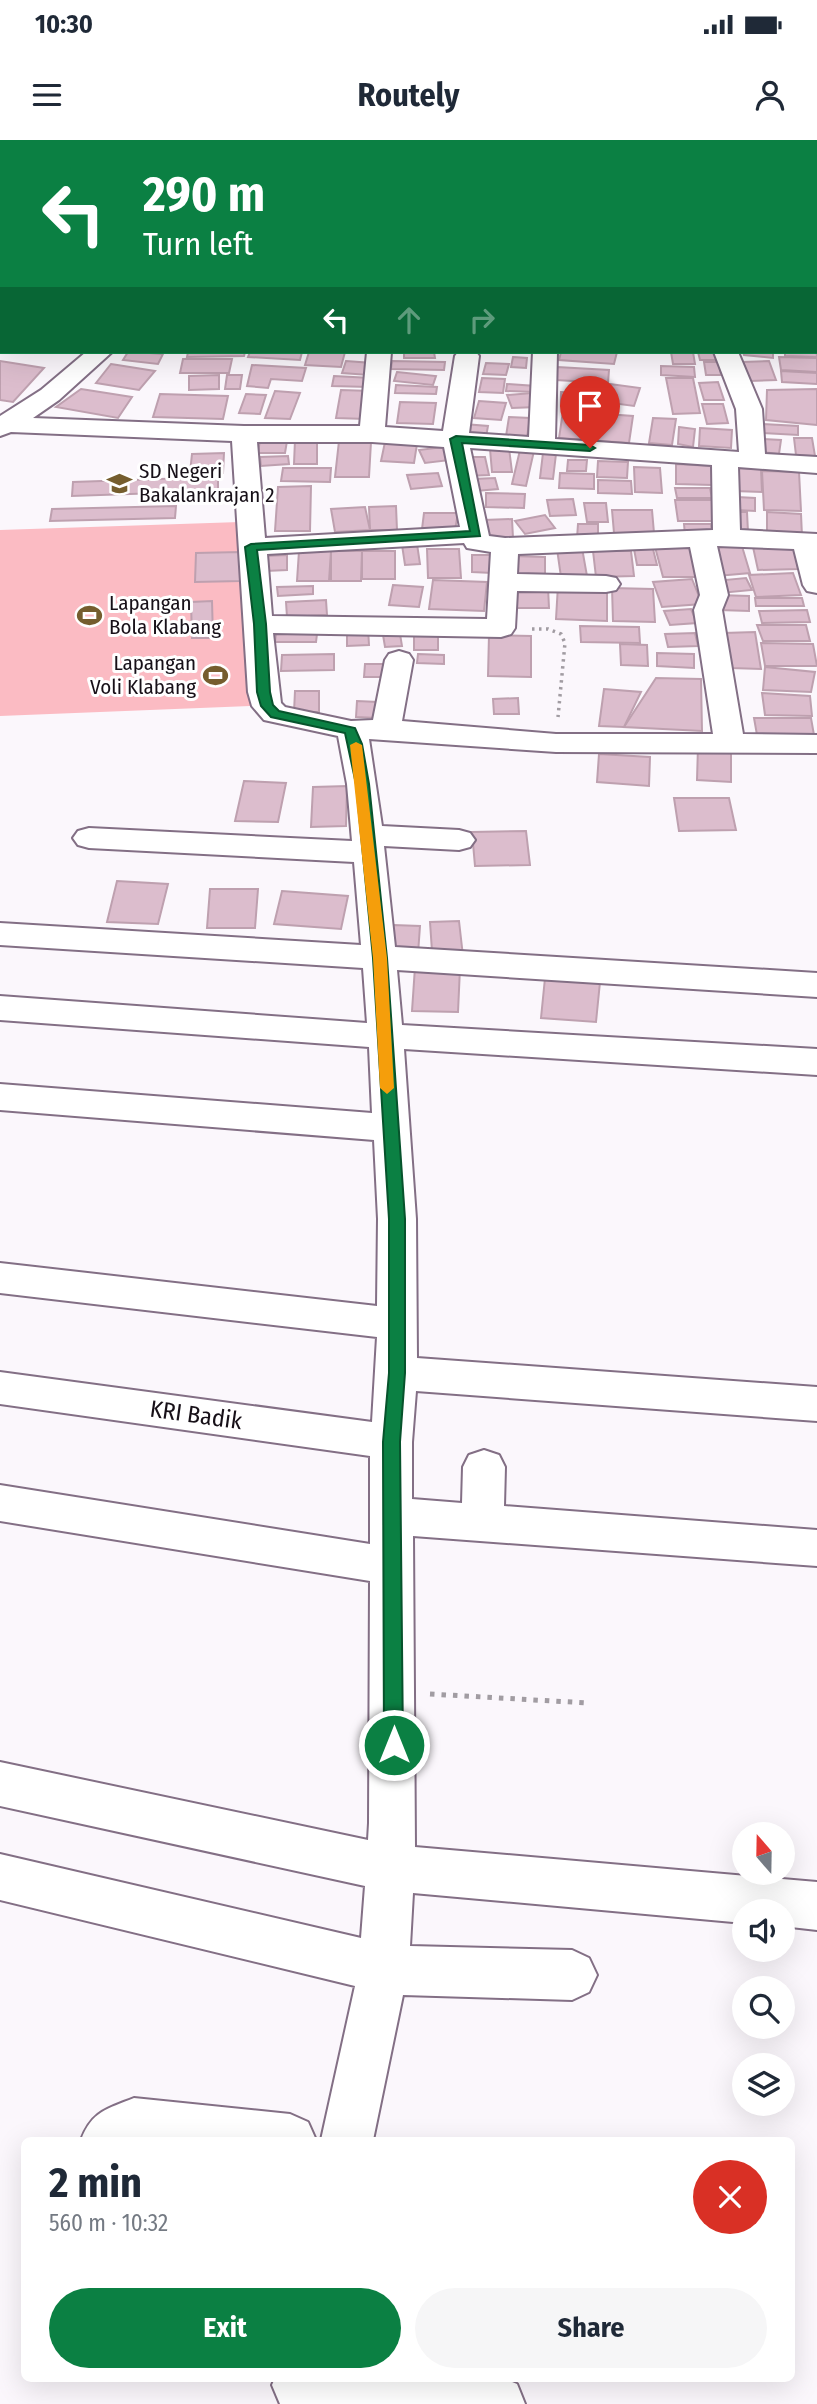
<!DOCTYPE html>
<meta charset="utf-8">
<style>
:root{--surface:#fff;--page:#f6f6f7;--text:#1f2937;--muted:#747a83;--accent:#0b8043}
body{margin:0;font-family:"Fira Sans Condensed",sans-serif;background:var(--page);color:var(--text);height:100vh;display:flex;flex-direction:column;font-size:26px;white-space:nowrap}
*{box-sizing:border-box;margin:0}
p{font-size:23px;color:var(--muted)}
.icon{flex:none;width:38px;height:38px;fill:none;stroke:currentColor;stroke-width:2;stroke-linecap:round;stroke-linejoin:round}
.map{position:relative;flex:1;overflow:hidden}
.sheet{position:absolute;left:21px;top:1997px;width:774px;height:245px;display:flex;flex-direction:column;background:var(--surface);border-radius:10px;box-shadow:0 7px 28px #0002}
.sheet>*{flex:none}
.hud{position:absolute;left:0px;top:0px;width:817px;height:214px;box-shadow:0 7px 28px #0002;background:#0b8043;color:#fff;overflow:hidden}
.needle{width:46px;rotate:340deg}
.fabs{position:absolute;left:732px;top:1682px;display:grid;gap:14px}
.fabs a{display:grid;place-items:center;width:63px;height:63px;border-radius:50%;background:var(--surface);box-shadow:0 7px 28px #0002;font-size:35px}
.pin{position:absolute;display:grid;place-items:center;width:60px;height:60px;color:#fff;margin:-72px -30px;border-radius:50% 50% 50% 0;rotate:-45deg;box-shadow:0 0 7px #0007}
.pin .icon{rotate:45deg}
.me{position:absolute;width:77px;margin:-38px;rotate:0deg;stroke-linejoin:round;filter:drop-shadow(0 0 5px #0008)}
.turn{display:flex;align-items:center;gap:24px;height:147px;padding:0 28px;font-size:32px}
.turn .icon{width:91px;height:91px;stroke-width:2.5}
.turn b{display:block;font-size:49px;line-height:60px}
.lanes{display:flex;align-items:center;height:66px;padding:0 28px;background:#0003;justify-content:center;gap:35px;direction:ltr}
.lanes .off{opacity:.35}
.round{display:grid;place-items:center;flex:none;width:74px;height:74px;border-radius:37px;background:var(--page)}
.overview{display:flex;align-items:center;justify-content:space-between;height:119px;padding:0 28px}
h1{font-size:42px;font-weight:700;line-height:52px}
.cta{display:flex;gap:14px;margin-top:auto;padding:14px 28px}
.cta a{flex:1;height:80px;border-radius:42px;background:var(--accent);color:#fff;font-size:28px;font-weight:700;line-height:80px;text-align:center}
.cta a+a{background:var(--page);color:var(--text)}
.status{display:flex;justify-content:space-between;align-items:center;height:49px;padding:0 35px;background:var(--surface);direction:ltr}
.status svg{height:19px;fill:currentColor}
header{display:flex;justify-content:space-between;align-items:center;height:91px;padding:0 28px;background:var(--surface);font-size:32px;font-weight:700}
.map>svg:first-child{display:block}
.green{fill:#fbbbc3}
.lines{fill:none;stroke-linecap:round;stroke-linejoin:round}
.river{fill:#909dd6;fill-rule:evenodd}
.building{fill:#dcbdcd;stroke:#bea0af;stroke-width:2}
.minor-casing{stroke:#836f85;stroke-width:4}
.path-far1{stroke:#a19ca2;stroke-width:3.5;stroke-dasharray:2.5 4.5;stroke-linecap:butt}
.path{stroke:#a19ca2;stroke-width:5;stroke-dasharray:4.5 7;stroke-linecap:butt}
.minor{fill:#fff;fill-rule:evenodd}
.route{fill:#0b8043;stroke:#07532c;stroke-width:2}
.slow{fill:#f59e0b}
.labels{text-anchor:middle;stroke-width:6;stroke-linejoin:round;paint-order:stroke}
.far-poi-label{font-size:21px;fill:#171018;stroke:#fff;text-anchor:start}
.street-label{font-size:24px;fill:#171018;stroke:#fff}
</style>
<div class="status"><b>10:30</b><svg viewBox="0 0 49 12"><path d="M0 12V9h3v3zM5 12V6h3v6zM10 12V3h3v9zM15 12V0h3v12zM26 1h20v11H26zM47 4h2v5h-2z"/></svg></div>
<header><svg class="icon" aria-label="menu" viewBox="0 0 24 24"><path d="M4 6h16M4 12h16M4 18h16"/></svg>Routely<svg class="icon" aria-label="person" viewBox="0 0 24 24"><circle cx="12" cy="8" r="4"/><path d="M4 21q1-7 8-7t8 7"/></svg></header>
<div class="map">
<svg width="817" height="2264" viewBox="0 0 817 2264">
<rect width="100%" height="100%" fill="#fbf7fc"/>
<!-- green -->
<path class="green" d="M240,382L252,506L250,566L0,576V390Z"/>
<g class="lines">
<!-- river -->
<g class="river">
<path d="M38,0H80L81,2H39Z"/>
<rect x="816" y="123" width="1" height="22"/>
</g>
</g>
<!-- building -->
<g class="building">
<path d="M816,206L817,217L785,216V212H816Z"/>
<path d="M128,212H136L163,214L158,224L123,220Z"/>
<path d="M188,212H245L244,216L187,217Z"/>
<path d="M250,212H302L300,220L248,217Z"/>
<path d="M309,212H345L341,227L305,225Z"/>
<path d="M404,212H434L435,218H404Z"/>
<path d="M561,212H617L614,224L559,220Z"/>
<path d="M671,212H693L695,224H673Z"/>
<path d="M698,212H717L719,220H700Z"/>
<path d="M743,212H773V218L744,215Z"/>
<path d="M513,217L527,218L526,228L511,227Z"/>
<path d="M779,217L817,218V232L781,230Z"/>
<path d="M183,219H232L229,233H180Z"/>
<path d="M0,221L44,228L13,262L0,260Z"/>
<path d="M346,221L372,223L369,235L342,233Z"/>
<path d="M392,221L445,222L444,230L391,229Z"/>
<path d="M769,221L776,240L750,241L743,222Z"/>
<path d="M704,222H719L721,235H706Z"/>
<path d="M486,223L509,224L506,235L483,234Z"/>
<path d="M111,224L155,231L139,250L96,243Z"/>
<path d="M252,225L306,228L302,241L271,239L268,248L247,246Z"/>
<path d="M661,226L694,227L695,237L661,235Z"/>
<path d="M557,227L609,230L608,243L556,240Z"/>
<path d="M781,231L817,233V244L782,242Z"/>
<path d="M397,232L436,236L433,245L394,241Z"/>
<path d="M219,235V249L189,250V236Z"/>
<path d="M227,235H242L240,249H225Z"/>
<path d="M334,236L371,238L369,247L332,246Z"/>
<path d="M482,238L505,239L503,253L479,252Z"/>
<path d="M666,238H693L700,273L673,274Z"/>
<path d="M718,242L724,260H704L699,243Z"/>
<path d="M507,244L536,246L535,252L506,251Z"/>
<path d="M610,244L640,248L634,266L604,262Z"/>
<path d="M396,245L437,247L436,254L395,253Z"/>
<path d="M81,249L132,257L118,278L56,267Z"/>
<path d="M817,249V285L766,280L767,250Z"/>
<path d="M341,250L371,251L366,279L336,278Z"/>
<path d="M275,251L300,253L290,279L265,278Z"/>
<path d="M561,252L583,253L584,267L561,266Z"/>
<path d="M532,253L537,267L512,268L507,255Z"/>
<path d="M160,254L228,256L223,279L153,277Z"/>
<path d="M246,254L266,255L260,274L239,273Z"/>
<path d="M479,261L506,263L501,280L474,278Z"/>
<path d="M400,262L436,263L433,284L397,283Z"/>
<path d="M702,264H723L728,283L707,284Z"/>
<path d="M563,271L633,276L629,303L559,298Z"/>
<path d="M509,277L530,278L527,297L506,296Z"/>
<path d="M653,278L676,279L672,305L649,303Z"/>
<path d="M464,284L488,286L486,297L462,296Z"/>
<path d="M763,284L798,286V295L763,293Z"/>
<path d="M679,287L695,289L693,307L678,304Z"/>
<path d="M700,288L732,290L731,308L699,306Z"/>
<path d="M794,298H812L815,316L796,315Z"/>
<path d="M763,299L781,300L779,314L762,312Z"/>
<path d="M260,300L287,301L285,313H258Z"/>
<path d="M295,300H317V324H294Z"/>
<path d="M339,301L371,302L369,337H335Z"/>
<path d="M385,302L417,304L414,323L381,321Z"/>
<path d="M443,307L450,320L425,323L419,310Z"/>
<path d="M509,308L512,332H492L490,309Z"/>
<path d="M520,310L534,311L526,346L512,344Z"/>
<path d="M224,313L223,333H190L192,314Z"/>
<path d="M543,313L556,314L553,339L540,338Z"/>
<path d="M288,316L289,324L261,326L260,317Z"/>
<path d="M464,317H485L489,335L467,336Z"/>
<path d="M568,320H587L586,331H567Z"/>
<path d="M598,321L628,322L627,338L597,337Z"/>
<path d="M676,324L712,326V345L676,344Z"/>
<path d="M634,327L660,328L662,353L635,352Z"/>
<path d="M283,328H331L330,342L281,341Z"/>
<path d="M733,328L761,329L762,352L734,351Z"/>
<path d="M762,331L799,332L801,371L764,370Z"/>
<path d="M438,333L442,346L411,349L407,335Z"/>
<path d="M560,333L594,334V349L559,348Z"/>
<path d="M218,337V351L72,356L73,342Z"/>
<path d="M495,338L498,349L476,351L473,339Z"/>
<path d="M598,340L631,341L632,354L598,353Z"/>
<path d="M311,346L310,391H275L278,347Z"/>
<path d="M675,348H710L712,358H677Z"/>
<path d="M486,353L525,354L524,368L486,367Z"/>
<path d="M737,357L755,358V371L737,370Z"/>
<path d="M573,359L576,375L550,376L547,360Z"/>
<path d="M675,360H714L718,381H678Z"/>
<path d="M584,363H606L608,382H587Z"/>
<path d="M176,366L175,378L50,381L52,369Z"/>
<path d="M396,366L397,390H370L369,367Z"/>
<path d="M365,367L370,390L335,392L331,369Z"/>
<path d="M612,370H652L654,393H614Z"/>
<path d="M732,372H747L748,392L732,391Z"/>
<path d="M767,372L801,374L802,396L767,394Z"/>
<path d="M424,373H458L455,390L422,389Z"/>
<path d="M545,375L555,388L525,394L515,381Z"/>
<path d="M512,379L513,398H484V380Z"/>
<path d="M578,384H598V399L577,398Z"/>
<path d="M684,384H711L712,395H685Z"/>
<path d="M741,403L750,433L717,436L709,405Z"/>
<path d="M417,404L420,424L405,425L402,405Z"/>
<path d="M690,406L698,437H663L655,407Z"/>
<path d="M794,406L798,429L758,430L753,407Z"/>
<path d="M582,408L587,436L561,437L557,409Z"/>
<path d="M427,409H459L461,438H428Z"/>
<path d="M634,409H653L657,425H637Z"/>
<path d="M299,411H331L329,441H297Z"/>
<path d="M331,411H362L361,441H331Z"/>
<rect x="362" y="411" width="33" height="28"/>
<path d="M593,411H631L634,436L596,437Z"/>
<path d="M240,412V441L195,442L196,413Z"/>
<path d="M287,415V430L266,431V416Z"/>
<path d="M472,415H492V433L472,432Z"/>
<path d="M512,416L545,417V437L512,436Z"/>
<path d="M793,433L801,455L756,457L749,435Z"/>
<path d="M746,438L752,450L720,453L714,441Z"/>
<path d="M692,439L702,464L662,467L653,442Z"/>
<path d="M433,440L487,442L484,471L429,469Z"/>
<path d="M393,445L423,447L419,467L389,465Z"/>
<path d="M558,445L607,447V481L556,479Z"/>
<path d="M313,446V454L278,456L277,447Z"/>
<path d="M512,446L548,447L549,468H513Z"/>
<path d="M612,448L653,449L655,482L613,481Z"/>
<path d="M718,455L749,456V471L719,470Z"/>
<path d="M755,458H802L804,466H756Z"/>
<path d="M326,460L327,475L287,477L286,462Z"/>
<path d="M212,461L213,498H192L191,462Z"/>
<path d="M691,469L697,483L670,485L664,471Z"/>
<path d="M807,470L810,482L762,483L759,471Z"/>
<path d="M277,485L318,486L316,502H275Z"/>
<path d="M757,485H806L810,501H763Z"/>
<path d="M580,486L639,487L640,503L581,502Z"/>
<path d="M368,488L369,505L347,506V489Z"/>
<path d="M399,488L402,506L385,507L382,489Z"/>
<rect x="414" y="491" width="24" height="19"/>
<path d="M755,492L761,529L731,528L724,493Z"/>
<path d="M695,493L698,506L668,507L665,494Z"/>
<path d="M489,495L531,496V537L488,536Z"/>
<path d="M761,503L813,504L817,526H765Z"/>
<path d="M620,504L647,505L648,526L621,525Z"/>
<path d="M657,513L694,514V528L657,526Z"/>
<path d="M334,514V530L281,531L282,515Z"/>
<path d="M418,514L444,515V524L417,523Z"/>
<path d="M365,524H388L386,537H364Z"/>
<path d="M765,527L815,532L811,552L763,550Z"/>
<path d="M656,538L701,539L702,591L624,587Z"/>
<path d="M604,549L641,552L624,587L599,586Z"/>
<path d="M295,551H319V572H294Z"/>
<path d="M762,553L810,556L812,576L765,575Z"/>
<path d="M518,558L519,574H494L493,559Z"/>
<path d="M357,561L378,562L377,578L356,577Z"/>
<path d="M754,578H811L814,595H757Z"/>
<path d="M698,606L731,608V642L697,640Z"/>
<path d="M599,614L650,617L649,646L597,642Z"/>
<path d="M244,641L286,643L278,682L235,681Z"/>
<path d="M347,646L346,686L311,687L313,647Z"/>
<path d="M674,658H729L736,690L679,691Z"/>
<path d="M526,691L530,725L475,726L472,692Z"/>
<path d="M117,741L168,744L158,784L107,782Z"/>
<path d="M210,749H258L255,788H207Z"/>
<path d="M282,751L348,756L341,789L274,784Z"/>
<path d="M459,781L464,825L433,826L430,782Z"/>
<path d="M393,785L420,786L418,814L391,813Z"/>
<path d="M415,827L460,828L458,872L412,871Z"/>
<path d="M545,838L600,842L596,882L541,878Z"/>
</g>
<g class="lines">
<defs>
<g id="minor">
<path d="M230,0H255L256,2H231Z"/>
<path d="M291,0H313L290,2Z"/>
<path d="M460,0H480L459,2Z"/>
<rect x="590" y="0" width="20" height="2"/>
<rect x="0" y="119" width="2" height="14"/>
<rect x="0" y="160" width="2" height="14"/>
<rect x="816" y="186" width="1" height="14"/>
<path d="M86,212H112L59,260L33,278L244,286H360L367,212H391L385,287L443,291L455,216L458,212H476L479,216L469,293L529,297L533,212H557L555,299L739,312L736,269L714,212H738L762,269L765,314L817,317V333L738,327L740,390L817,394V453L807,451L803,445L794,409L717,406L728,455L722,470L743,594L817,595V613L556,612L369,599L382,686L459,690L470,693L475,700L470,707L459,710L384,706L395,807L817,833V857L397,830L402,885L817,909V935L404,909L416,1079L417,1218L817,1247V1281L416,1251L412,1302V1359L462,1363L463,1327L469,1315L484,1310L499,1315L505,1327L504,1366L817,1390V1426L413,1396L415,1707L817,1742V1790L782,1786V1771H744V1783L413,1753L410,1806L572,1810L589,1818L597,1835L589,1852L572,1860L403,1855L373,2000H321L355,1846L0,1760V1714L361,1798L365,1746L0,1666V1622L368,1700L369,1683L370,1441L0,1381V1345L370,1404V1316L0,1264V1232L372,1282L377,1197L0,1153V1123L377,1166L378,1079L374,1000L0,970V944L372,973L369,907L0,880V856L367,883L363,828L0,805V783L361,805L354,722L89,708L78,705L73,698L78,691L89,688L352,701L347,644L338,596L264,580L252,566L248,552L232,301L11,292L0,296V276L41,250ZM257,302H372L444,307L460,387L265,398ZM470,308L712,325L713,390L505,398L489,396ZM464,403L467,408L491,412L487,479L272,476L267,414ZM690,407L700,455L694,470L713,594H556L402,581L413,520L409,514L399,511L389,514L385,520L373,580L351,581L285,567L281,563L273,493L501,497L511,494L515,488L517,451L606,452L616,450L620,444L616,438L606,436L517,434L518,414Z"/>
<path d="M134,1958L290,1974L308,1982L316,2000H81C92,1971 107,1969 134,1958Z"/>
<path d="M275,2238H503L517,2244L525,2264H280L272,2245Z"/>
</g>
</defs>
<!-- minor casing -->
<use href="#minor" class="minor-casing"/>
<!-- path-far1 -->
<path class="path-far1" d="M532,489H548L561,494L565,503L558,577"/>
<!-- path -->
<path class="path" d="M430,1554L588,1563"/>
<!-- minor -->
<use href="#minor" class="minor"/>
</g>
<!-- route -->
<path class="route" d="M456,296L590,305L595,308L590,311L462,303L480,396L257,410L266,484L270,552L273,565L279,571L355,588L362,604L369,644L387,818L405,1079V1233L400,1302L403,1605L401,1611L394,1613L387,1611L384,1605L383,1302L389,1233V1079L373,818L356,644L345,593L271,577L261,566L257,552L254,484L245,407L251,404L470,391L450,299Z"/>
<!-- slow -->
<path class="slow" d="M356,602L362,605L387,818L394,948L387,954L380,948L373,818L350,605Z"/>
<!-- icons -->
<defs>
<symbol id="school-bare" viewBox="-9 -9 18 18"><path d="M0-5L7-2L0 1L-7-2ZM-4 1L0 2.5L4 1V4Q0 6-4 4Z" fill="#755d2e" stroke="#fff" stroke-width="2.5" paint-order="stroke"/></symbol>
<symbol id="stadium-bare" viewBox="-9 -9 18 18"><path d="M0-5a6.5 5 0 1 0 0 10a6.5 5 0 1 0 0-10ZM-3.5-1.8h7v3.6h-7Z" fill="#755d2e" stroke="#fff" stroke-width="2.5" paint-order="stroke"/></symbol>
</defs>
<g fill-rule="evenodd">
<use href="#school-bare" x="102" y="326" width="35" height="35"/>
<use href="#stadium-bare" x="72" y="458" width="35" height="35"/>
<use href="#stadium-bare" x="198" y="518" width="35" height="35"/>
</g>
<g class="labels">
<!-- far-poi labels -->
<g class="far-poi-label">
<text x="139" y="338">SD Negeri<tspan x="139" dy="24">Bakalankrajan 2</tspan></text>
<text x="109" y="470">Lapangan<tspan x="109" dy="24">Bola Klabang</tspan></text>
<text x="196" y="530" text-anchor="end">Lapangan<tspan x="196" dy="24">Voli Klabang</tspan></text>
</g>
<!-- street labels -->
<g class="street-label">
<text transform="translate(196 1275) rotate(8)" y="8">KRI Badik</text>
</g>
</g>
</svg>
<div class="fabs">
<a><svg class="needle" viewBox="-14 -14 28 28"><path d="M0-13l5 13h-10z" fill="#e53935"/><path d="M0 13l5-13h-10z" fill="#747a83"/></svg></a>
<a><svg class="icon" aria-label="sound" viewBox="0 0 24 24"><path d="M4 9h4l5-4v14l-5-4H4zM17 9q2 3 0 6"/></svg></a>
<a><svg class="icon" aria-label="search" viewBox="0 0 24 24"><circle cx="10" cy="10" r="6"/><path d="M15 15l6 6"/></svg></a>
<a><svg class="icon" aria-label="layers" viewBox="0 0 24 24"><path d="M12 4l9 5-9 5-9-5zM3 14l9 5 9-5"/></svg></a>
</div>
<div class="pin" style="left:590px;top:308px;background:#d93025"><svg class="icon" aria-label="arrive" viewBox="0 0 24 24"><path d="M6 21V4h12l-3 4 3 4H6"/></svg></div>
<svg class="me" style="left:394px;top:1605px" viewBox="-20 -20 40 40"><circle r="17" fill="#0b8043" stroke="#fff" stroke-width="3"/><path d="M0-11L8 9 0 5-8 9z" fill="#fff"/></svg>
<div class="hud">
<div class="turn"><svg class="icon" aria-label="left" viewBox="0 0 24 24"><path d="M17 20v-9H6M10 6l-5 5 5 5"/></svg><div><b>290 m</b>Turn left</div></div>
<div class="lanes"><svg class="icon" aria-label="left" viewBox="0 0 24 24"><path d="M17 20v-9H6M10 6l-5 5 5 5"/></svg><svg class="icon off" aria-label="ahead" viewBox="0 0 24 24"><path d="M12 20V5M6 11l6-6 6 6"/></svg><svg class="icon off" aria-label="right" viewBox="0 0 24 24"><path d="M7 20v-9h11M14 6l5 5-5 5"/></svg></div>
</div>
<section class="sheet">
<div class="overview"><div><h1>2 min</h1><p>560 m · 10:32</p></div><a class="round" style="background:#d93025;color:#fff"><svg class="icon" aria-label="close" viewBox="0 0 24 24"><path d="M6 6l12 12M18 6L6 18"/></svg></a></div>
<div class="cta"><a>Exit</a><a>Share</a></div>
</section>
</div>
